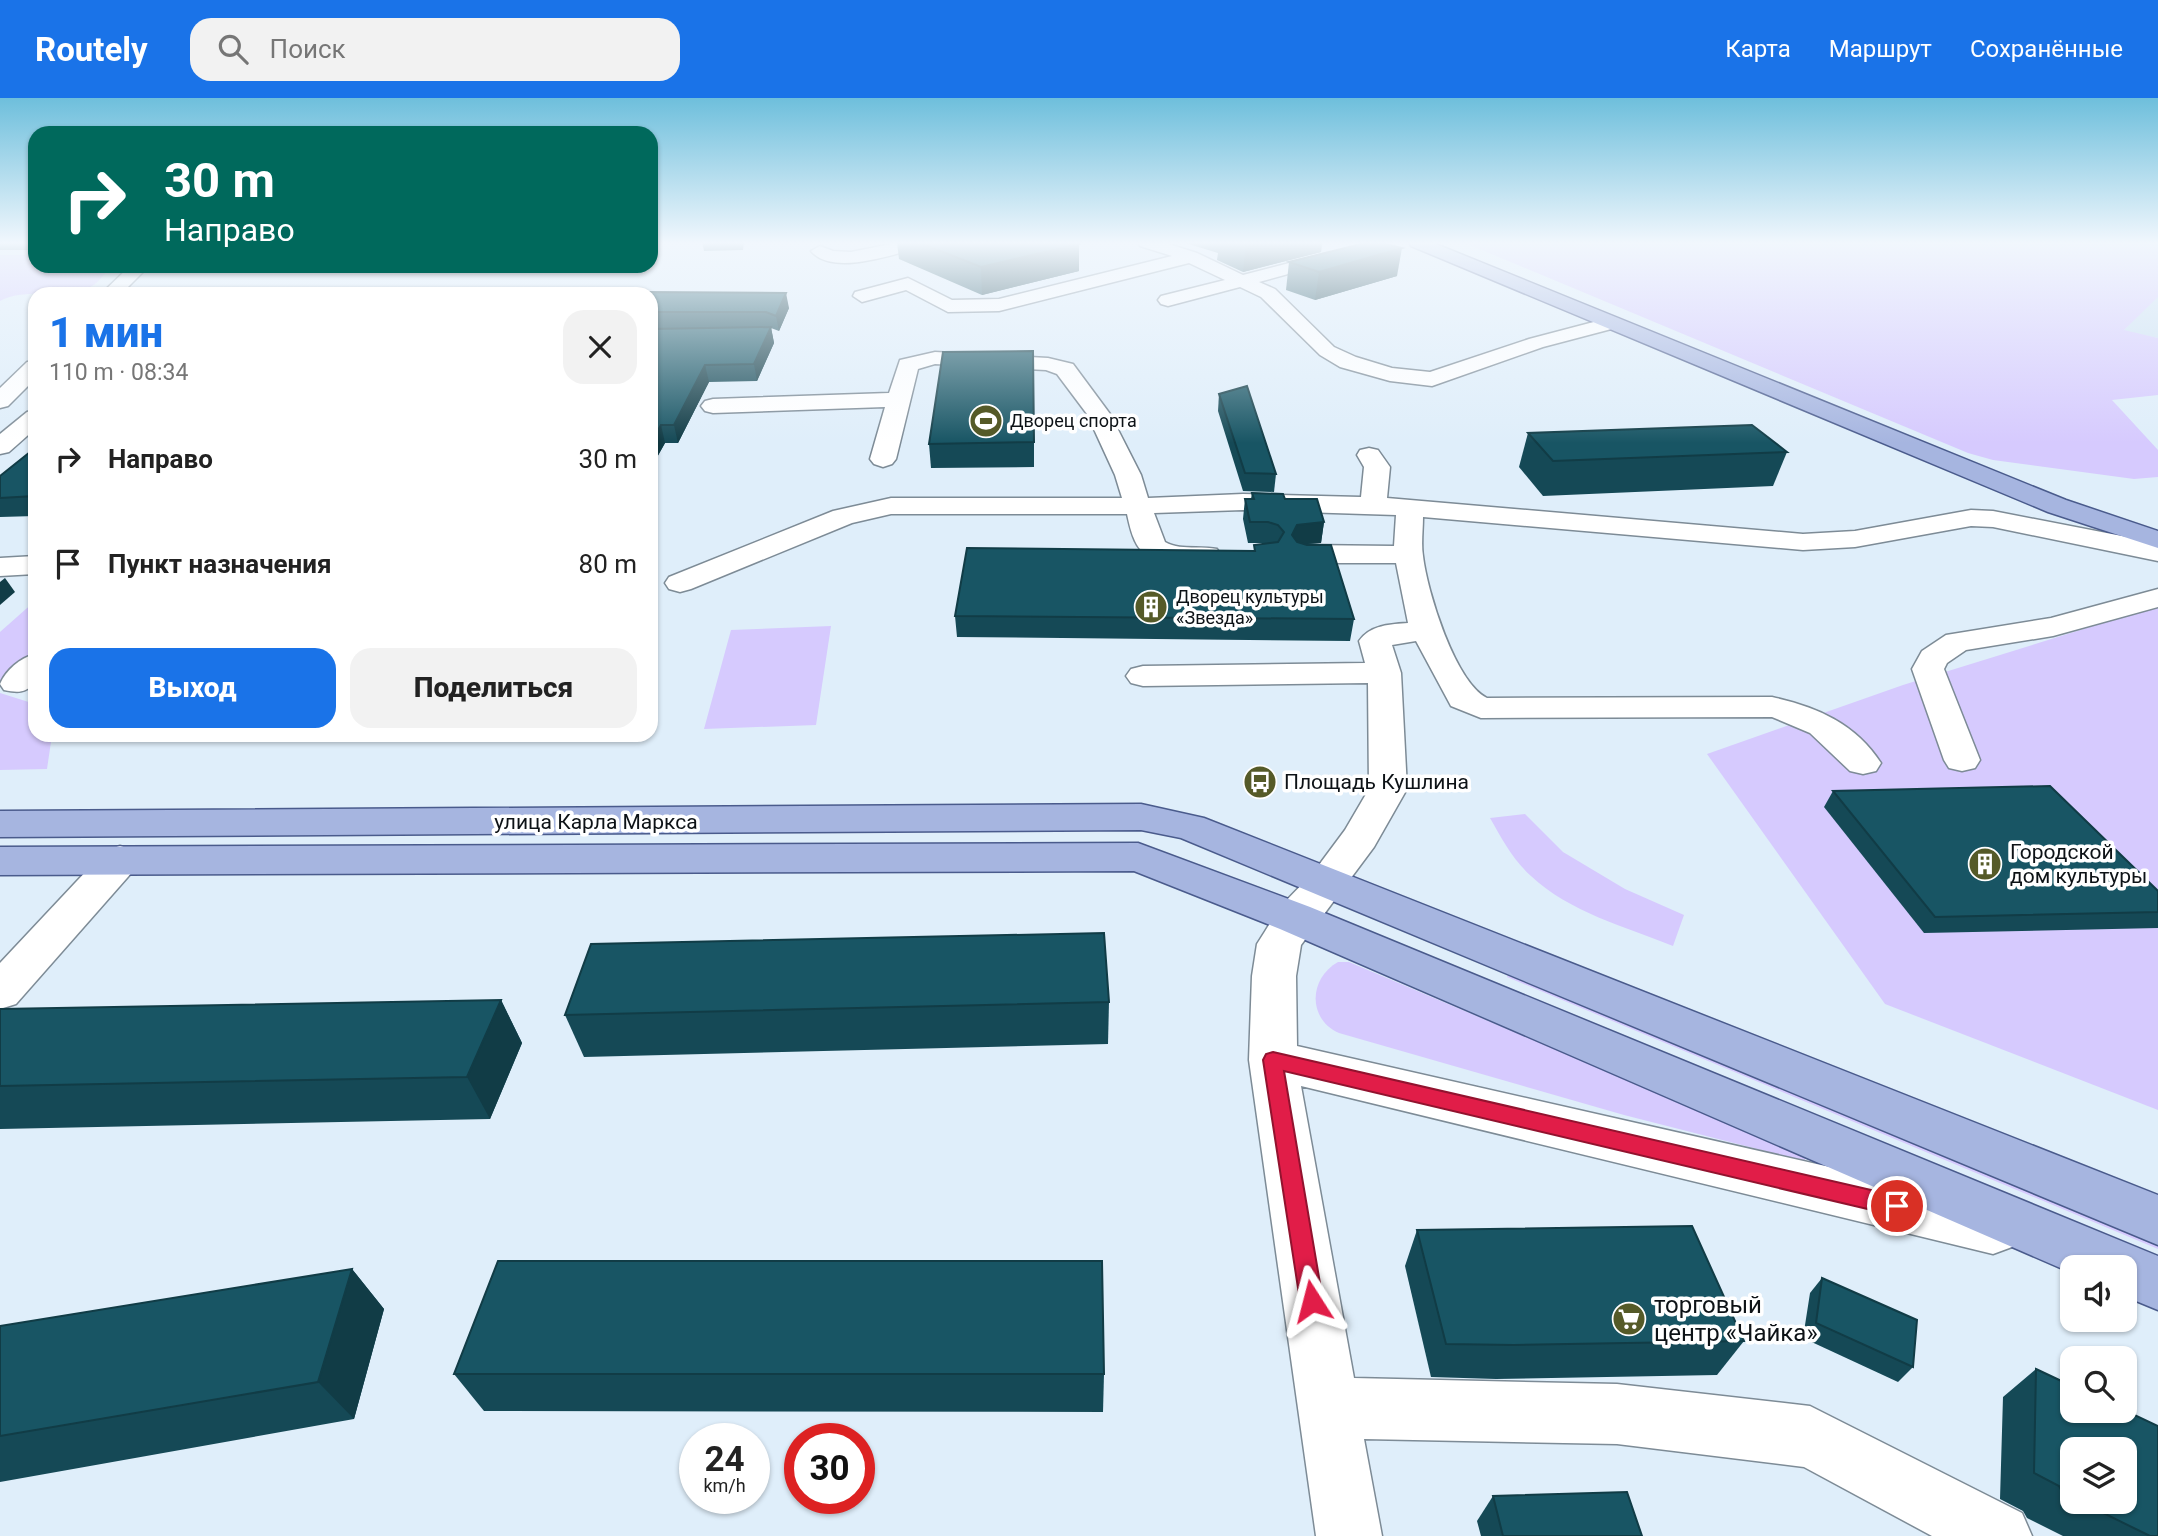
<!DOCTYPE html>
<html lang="ru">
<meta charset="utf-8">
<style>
:root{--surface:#fff;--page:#f2f2f2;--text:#222;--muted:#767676;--accent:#1a73e8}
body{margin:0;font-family:Roboto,sans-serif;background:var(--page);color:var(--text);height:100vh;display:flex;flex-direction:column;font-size:26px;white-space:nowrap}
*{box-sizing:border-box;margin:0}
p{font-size:23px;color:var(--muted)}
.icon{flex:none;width:38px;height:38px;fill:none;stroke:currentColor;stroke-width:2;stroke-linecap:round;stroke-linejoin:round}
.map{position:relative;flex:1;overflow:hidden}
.drawer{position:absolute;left:28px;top:189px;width:630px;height:455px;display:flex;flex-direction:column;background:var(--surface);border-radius:21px;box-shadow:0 2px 5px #0004}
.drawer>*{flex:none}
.guide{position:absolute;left:28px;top:28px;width:630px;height:147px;border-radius:21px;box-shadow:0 2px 5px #0004;background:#00695c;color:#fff;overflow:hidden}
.controls{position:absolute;left:2060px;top:1157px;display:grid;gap:14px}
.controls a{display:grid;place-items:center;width:77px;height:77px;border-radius:14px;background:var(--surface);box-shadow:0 2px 5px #0004;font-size:35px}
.speed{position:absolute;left:679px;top:1325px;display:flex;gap:14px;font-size:35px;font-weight:700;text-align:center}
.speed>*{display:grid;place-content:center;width:91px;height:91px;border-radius:50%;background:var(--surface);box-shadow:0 2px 5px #0004;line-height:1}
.speed small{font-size:18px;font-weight:400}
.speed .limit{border:10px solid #d22;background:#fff;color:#111}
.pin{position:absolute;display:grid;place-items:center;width:60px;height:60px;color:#fff;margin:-30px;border:4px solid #fff;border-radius:50%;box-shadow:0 2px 7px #0007}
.me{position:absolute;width:77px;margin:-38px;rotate:351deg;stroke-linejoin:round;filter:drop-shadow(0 0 5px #0008)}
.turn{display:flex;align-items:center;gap:24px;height:147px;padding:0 21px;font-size:32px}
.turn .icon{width:91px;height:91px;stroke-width:2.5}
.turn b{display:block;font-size:49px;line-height:60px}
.round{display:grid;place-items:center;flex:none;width:74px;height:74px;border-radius:21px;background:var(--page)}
.head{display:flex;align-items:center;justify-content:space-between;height:119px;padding:0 21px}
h1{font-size:42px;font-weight:800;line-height:52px;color:var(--accent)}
.button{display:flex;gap:14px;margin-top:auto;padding:14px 21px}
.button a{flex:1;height:80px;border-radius:21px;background:var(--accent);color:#fff;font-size:28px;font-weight:800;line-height:80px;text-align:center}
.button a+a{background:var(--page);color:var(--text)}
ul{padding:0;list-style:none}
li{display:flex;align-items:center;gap:21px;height:105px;padding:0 21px}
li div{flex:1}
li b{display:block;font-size:26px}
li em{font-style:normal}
header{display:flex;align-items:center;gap:42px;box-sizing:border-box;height:98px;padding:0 35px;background:var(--accent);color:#fff}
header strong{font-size:33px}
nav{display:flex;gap:38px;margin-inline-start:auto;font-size:24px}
.search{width:490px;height:63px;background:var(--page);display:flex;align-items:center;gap:18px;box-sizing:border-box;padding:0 24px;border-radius:21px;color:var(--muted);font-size:26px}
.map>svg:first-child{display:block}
.built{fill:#cce1f2}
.green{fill:#d6cafe}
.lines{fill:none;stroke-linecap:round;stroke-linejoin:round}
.minor-casing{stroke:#7d8b96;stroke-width:3}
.major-casing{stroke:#4a5b8c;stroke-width:3}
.minor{fill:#fff;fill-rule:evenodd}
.major{fill:#a6b5e0;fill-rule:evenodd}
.wall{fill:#154956;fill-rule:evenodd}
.shaded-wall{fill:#113c46}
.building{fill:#185564;stroke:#113c46;stroke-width:2}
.route{fill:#e11d48;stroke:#92132f;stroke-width:2}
.labels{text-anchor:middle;stroke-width:7;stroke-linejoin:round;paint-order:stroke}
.far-poi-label{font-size:18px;fill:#0d1216;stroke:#fff;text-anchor:start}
.poi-label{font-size:21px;fill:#0d1216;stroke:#fff;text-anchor:start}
.street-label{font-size:21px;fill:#0d1216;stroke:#fff}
.near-poi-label{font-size:24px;fill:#0d1216;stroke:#fff;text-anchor:start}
</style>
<header>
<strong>Routely</strong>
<div class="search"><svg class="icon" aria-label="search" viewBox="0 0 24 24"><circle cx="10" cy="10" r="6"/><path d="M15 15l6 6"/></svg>Поиск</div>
<nav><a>Карта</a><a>Маршрут</a><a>Сохранённые</a></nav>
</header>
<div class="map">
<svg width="2158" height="1438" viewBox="0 0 2158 1438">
<rect width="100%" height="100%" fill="#dfeefa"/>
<!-- built -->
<path class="built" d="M2158,199V240L2123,233L2154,200Z"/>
<!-- green -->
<g class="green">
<path d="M1470,144H2158V199L2124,232L2158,240V297L2112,302L2158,352V379L2134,381L1993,362L1968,355L1470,147Z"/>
<path d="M0,157H35V168H111C106,174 99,184 92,188C66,202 24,189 0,203Z"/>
<path d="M35,503V556L0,589V534Z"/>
<path d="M2158,508V1012L1885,906L1707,656L1903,587Z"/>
<path d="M831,528L816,627L704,631L731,532Z"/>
<path d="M0,595L35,606V637H52L47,671L0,672Z"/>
<path d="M1525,716L1563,754L1625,791L1684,817L1673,848C1626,829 1569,814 1531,778C1513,762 1502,741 1490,720Z"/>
<path d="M1338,864H1349L1805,1057V1063L1624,1017L1339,935C1307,921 1309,880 1338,864Z"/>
<path d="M1511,870L2158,1138V1151L1507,879Z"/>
</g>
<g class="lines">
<defs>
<g id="minor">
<path d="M901,144L920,146L918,150C891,157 832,178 811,153L820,148L833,153L851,154Z"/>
<path d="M1138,144H1162L1197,155L1243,177L1328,155L1344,158L1347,162L1344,166L1328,165L1259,184L1275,191L1334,249L1356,259L1392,270L1430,274L1529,241L1605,221H1619L1622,225L1619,229L1543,249L1432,288L1390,283L1340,269L1320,257L1261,199L1240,189L1168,208L1161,206L1158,202L1161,198L1225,182L1189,165L999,213L948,214L906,192L862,204L853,198L855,194L908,180L952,202L999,201L1172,158L1140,148Z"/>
<path d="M130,168H149L121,196H101Z"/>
<path d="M935,254L1048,260L1073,266L1110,316L1141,377L1148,400L1243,396L1361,399L1364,369L1357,357L1360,352L1369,350L1378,352L1390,369L1387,400L1803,436L1855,433L1971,412L1993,413L2158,445V463L1993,429L1971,428L1855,449L1803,452L1423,419C1423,432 1421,446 1423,458C1427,493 1455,584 1487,600L1772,599C1817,609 1855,625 1881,665L1876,673L1863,676L1850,673L1810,635L1772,619L1481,620L1451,608L1416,543L1392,547L1401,575L1407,691L1374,749L1301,847L1296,878L1297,948L1993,1106L2012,1113L2020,1131L2012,1149L1993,1156L1301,988L1354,1280L1617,1286L1810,1308L2022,1415L2032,1438H1932L1804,1369L1617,1346L1364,1341L1382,1438H1316L1249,962L1252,878L1257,846L1264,835L1280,809L1313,775L1345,732L1369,691L1368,585L1143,588L1131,585L1126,578L1131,571L1143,568L1365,565L1359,543C1370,527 1391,526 1408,525L1396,465H1305L1295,462L1291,456L1295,450L1305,447L1394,448L1396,417L1243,412L1154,415L1165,444C1180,453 1200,447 1217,451L1221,457L1217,463C1193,469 1147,471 1135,443C1131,435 1129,425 1127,416H891L852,425L691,491L680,494L669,491L665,485L669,479L833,413L891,400H1122L1115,377L1087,316L1057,276L1046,272L935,266L918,271L896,361L892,366L883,369L874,366L870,361L885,309L713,315L705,313L701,308L705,303L713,301L889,295L900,262Z"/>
<path d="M35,263V281L8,308L0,310V290L27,264Z"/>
<path d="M35,312V331L9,354L0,356V336L27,314Z"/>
<path d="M35,458V476L0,478V460Z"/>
<path d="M2158,491V509L2053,538L1966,552L1947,565L1944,571L1980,662L1975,670L1962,673L1949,670L1944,662L1912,571L1922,553L1946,537L2051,520Z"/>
<path d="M35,556V585C25,595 18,595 4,592L0,586C6,572 20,560 35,556Z"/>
<path d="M120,748L134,752L140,762L134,772L16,906L0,911V865L106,752Z"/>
</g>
<g id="major">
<path d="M1409,144H1431L2066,402L2158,433V450L2048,414L1411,148Z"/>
<path d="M1141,706L1204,720L2158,1097V1147L1181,740L1141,732L0,739V713Z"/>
<path d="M1138,745L1310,809L2158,1158V1212L2124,1198V1169H2072V1175L1280,831L1134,773L0,777V749Z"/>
</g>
</defs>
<!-- minor casing -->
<use href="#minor" class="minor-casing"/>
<!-- major casing -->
<use href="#major" class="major-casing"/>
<!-- minor -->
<use href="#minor" class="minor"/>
<!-- major -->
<use href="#major" class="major"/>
</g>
<!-- wall -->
<g class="wall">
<rect x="0" y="144" width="35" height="8"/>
<path d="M702,144H744L743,152L704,153Z"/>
<path d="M897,144H1072L1079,173L982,197L899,161Z"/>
<path d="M1182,144H1322L1321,154L1243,174L1217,162L1218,155Z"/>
<path d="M1289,164L1397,178L1315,202L1286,192Z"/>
<path d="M651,196L789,210L779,233L771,230L774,245L757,283L709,284L678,345H665L651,370Z"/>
<path d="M1034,276V369L931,370L929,346Z"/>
<path d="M1219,296L1276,376L1274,394L1243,393L1218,313Z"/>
<path d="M1528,335L1787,354L1773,388L1543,398L1519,369Z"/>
<path d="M35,350V418L0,419V378Z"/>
<path d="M1252,395L1285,401L1324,424L1321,445L1306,446L1354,521L1350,543L957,539L955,518L1254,453V447L1268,445H1248L1243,421L1245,401H1251Z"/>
<path d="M1833,693L2158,793V830L1924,835L1824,709Z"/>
<path d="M501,902L522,945L490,1021L0,1031V911Z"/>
<path d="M1109,904L1108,946L584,959L565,917Z"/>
<path d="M1417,1132L1744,1243L1717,1277L1496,1281L1431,1279L1405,1168Z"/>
<path d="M352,1171L384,1211L354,1321L0,1384V1228Z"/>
<path d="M1822,1180L1913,1269L1898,1284L1803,1240L1810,1195Z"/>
<path d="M2036,1271L2158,1438H2063L2027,1420L2023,1413L2000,1401L2003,1299ZM2072,1351L2124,1404H2072Z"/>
<path d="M454,1276H1104L1103,1314L484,1313Z"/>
<path d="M1493,1398L1642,1438H1481L1477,1423Z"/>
</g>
<!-- shaded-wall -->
<g class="shaded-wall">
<path d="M1260,144H1322L1321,154L1243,174L1246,147Z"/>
<path d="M1079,146V173L982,197L981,169Z"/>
<path d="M1402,150L1397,178L1315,202L1319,174Z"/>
<path d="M786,195L789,210L779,233L776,218Z"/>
<path d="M771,229L774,245L757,283L754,266Z"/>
<path d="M705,267L709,284L678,345L674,327Z"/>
<path d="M661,327L665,345L651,370V344Z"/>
<path d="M1324,424L1321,445L1294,447L1292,437L1297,427Z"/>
<path d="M5,480L15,494L0,507V484Z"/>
<path d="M501,902L522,945L490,1021L467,979Z"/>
<path d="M352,1171L384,1211L354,1321L318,1284Z"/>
</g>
<!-- building -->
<g class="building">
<path d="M918,144H1072L1079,146L981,169Z"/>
<path d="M1238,144H1260L1246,147Z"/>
<path d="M1362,144H1378L1402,150L1319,174L1289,164L1361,146Z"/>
<path d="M646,194L786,195L776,218L766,214H651V196H643Z"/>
<path d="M771,229L754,266L705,267L674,327H661L651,344V231Z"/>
<path d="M1033,253L1034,344L929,346L943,254Z"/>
<path d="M1247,288L1276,376L1245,375L1219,296Z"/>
<path d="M1752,327L1787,354L1553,363L1528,335Z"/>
<path d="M35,350V398L0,400V378Z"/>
<path d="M1252,395L1283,396L1285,401H1317L1324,424L1297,427L1292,437L1297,444L1307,447H1331L1354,521L955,518L967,450L1255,453L1254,447L1278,444L1284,434L1278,427L1268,424H1250L1245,401H1254Z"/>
<path d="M2050,688L2158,793V814L1935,819L1833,693Z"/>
<path d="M1104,835L1109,904L565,917L591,846Z"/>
<path d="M501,902L467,979L0,988V911Z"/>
<path d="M1692,1128L1744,1243L1514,1247L1446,1246L1417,1132Z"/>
<path d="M498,1163H1102L1104,1276H454Z"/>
<path d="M352,1171L318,1284L0,1338V1228Z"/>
<path d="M1822,1180L1917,1222L1913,1269L1816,1225Z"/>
<path d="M2036,1271L2072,1288V1312H2124L2158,1328V1438H2150L2081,1404H2124V1351H2072V1399L2063,1395L2059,1388L2034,1375Z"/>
<path d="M1627,1394L1642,1438H1503L1493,1398Z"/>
</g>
<!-- sky -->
<linearGradient id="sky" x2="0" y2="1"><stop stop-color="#6ebfdc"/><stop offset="0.42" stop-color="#f1f7fd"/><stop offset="1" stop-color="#f1f7fd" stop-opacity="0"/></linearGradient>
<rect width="2158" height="345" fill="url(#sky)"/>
<!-- route -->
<path class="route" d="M1273,954L1897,1098L1905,1101L1908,1108L1905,1115L1897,1118L1284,973L1323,1203L1320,1211L1312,1214L1303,1211L1300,1203L1263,962L1266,956Z"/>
<!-- icons -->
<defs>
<symbol id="stadium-disc" viewBox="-11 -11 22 22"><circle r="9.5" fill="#555a28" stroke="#fff"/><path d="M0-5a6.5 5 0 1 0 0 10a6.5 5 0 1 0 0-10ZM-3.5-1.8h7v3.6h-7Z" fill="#fff"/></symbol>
<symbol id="building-disc" viewBox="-11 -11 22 22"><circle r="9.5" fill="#555a28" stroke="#fff"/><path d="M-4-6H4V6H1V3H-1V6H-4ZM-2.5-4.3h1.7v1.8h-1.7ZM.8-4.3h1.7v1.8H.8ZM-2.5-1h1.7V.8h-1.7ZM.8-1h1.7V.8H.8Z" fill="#fff"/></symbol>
<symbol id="bus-disc" viewBox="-11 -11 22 22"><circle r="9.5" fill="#555a28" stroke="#fff"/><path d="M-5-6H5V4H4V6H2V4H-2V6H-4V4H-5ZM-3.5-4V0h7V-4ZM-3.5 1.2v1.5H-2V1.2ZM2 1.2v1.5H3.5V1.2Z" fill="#fff"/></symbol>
<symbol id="supermarket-disc" viewBox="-11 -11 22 22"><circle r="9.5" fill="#555a28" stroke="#fff"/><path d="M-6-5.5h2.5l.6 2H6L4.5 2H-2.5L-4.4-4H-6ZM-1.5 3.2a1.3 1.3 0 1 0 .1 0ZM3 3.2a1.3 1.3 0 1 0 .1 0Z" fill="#fff"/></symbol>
</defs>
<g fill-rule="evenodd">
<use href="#stadium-disc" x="967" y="304" width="38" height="38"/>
<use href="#building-disc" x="1132" y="490" width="38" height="38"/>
<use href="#bus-disc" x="1241" y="665" width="38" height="38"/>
<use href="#building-disc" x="1966" y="747" width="38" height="38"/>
<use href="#supermarket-disc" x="1610" y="1202" width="38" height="38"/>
</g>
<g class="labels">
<!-- far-poi labels -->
<g class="far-poi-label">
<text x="1010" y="329">Дворец спорта</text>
<text x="1176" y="505">Дворец культуры<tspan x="1176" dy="21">«Звезда»</tspan></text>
</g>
<!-- poi labels -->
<g class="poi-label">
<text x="1284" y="691">Площадь Кушлина</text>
<text x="2010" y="761">Городской<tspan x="2010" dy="24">дом культуры</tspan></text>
</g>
<!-- street labels -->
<g class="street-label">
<text x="596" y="731">улица Карла Маркса</text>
</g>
<!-- near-poi labels -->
<g class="near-poi-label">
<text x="1654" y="1215">торговый<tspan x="1654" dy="28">центр «Чайка»</tspan></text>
</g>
</g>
</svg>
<div class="controls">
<a><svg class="icon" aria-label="sound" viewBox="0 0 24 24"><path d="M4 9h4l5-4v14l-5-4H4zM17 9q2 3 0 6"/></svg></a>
<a><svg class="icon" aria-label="search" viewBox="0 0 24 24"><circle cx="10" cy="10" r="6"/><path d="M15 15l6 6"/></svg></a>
<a><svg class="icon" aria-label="layers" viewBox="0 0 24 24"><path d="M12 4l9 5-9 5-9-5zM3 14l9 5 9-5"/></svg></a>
</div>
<div class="speed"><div>24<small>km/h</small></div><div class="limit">30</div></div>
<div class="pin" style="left:1897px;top:1108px;background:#d93025"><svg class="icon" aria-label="arrive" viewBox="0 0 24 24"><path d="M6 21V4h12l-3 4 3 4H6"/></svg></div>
<svg class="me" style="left:1312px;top:1203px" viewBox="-20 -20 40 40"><path d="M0-17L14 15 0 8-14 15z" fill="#e11d48" stroke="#fff" stroke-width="4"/></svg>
<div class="guide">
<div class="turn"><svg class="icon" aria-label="right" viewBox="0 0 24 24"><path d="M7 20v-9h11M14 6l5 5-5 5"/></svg><div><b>30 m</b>Направо</div></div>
</div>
<section class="drawer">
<div class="head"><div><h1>1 мин</h1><p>110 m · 08:34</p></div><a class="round"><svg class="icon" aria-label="close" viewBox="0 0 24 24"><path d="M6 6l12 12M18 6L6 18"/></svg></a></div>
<ul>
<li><svg class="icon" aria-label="right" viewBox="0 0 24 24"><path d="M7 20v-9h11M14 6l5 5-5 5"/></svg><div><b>Направо</b></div><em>30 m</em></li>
<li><svg class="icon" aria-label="arrive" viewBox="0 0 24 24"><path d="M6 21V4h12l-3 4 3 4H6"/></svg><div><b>Пункт назначения</b></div><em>80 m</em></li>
</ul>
<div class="button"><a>Выход</a><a>Поделиться</a></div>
</section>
</div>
